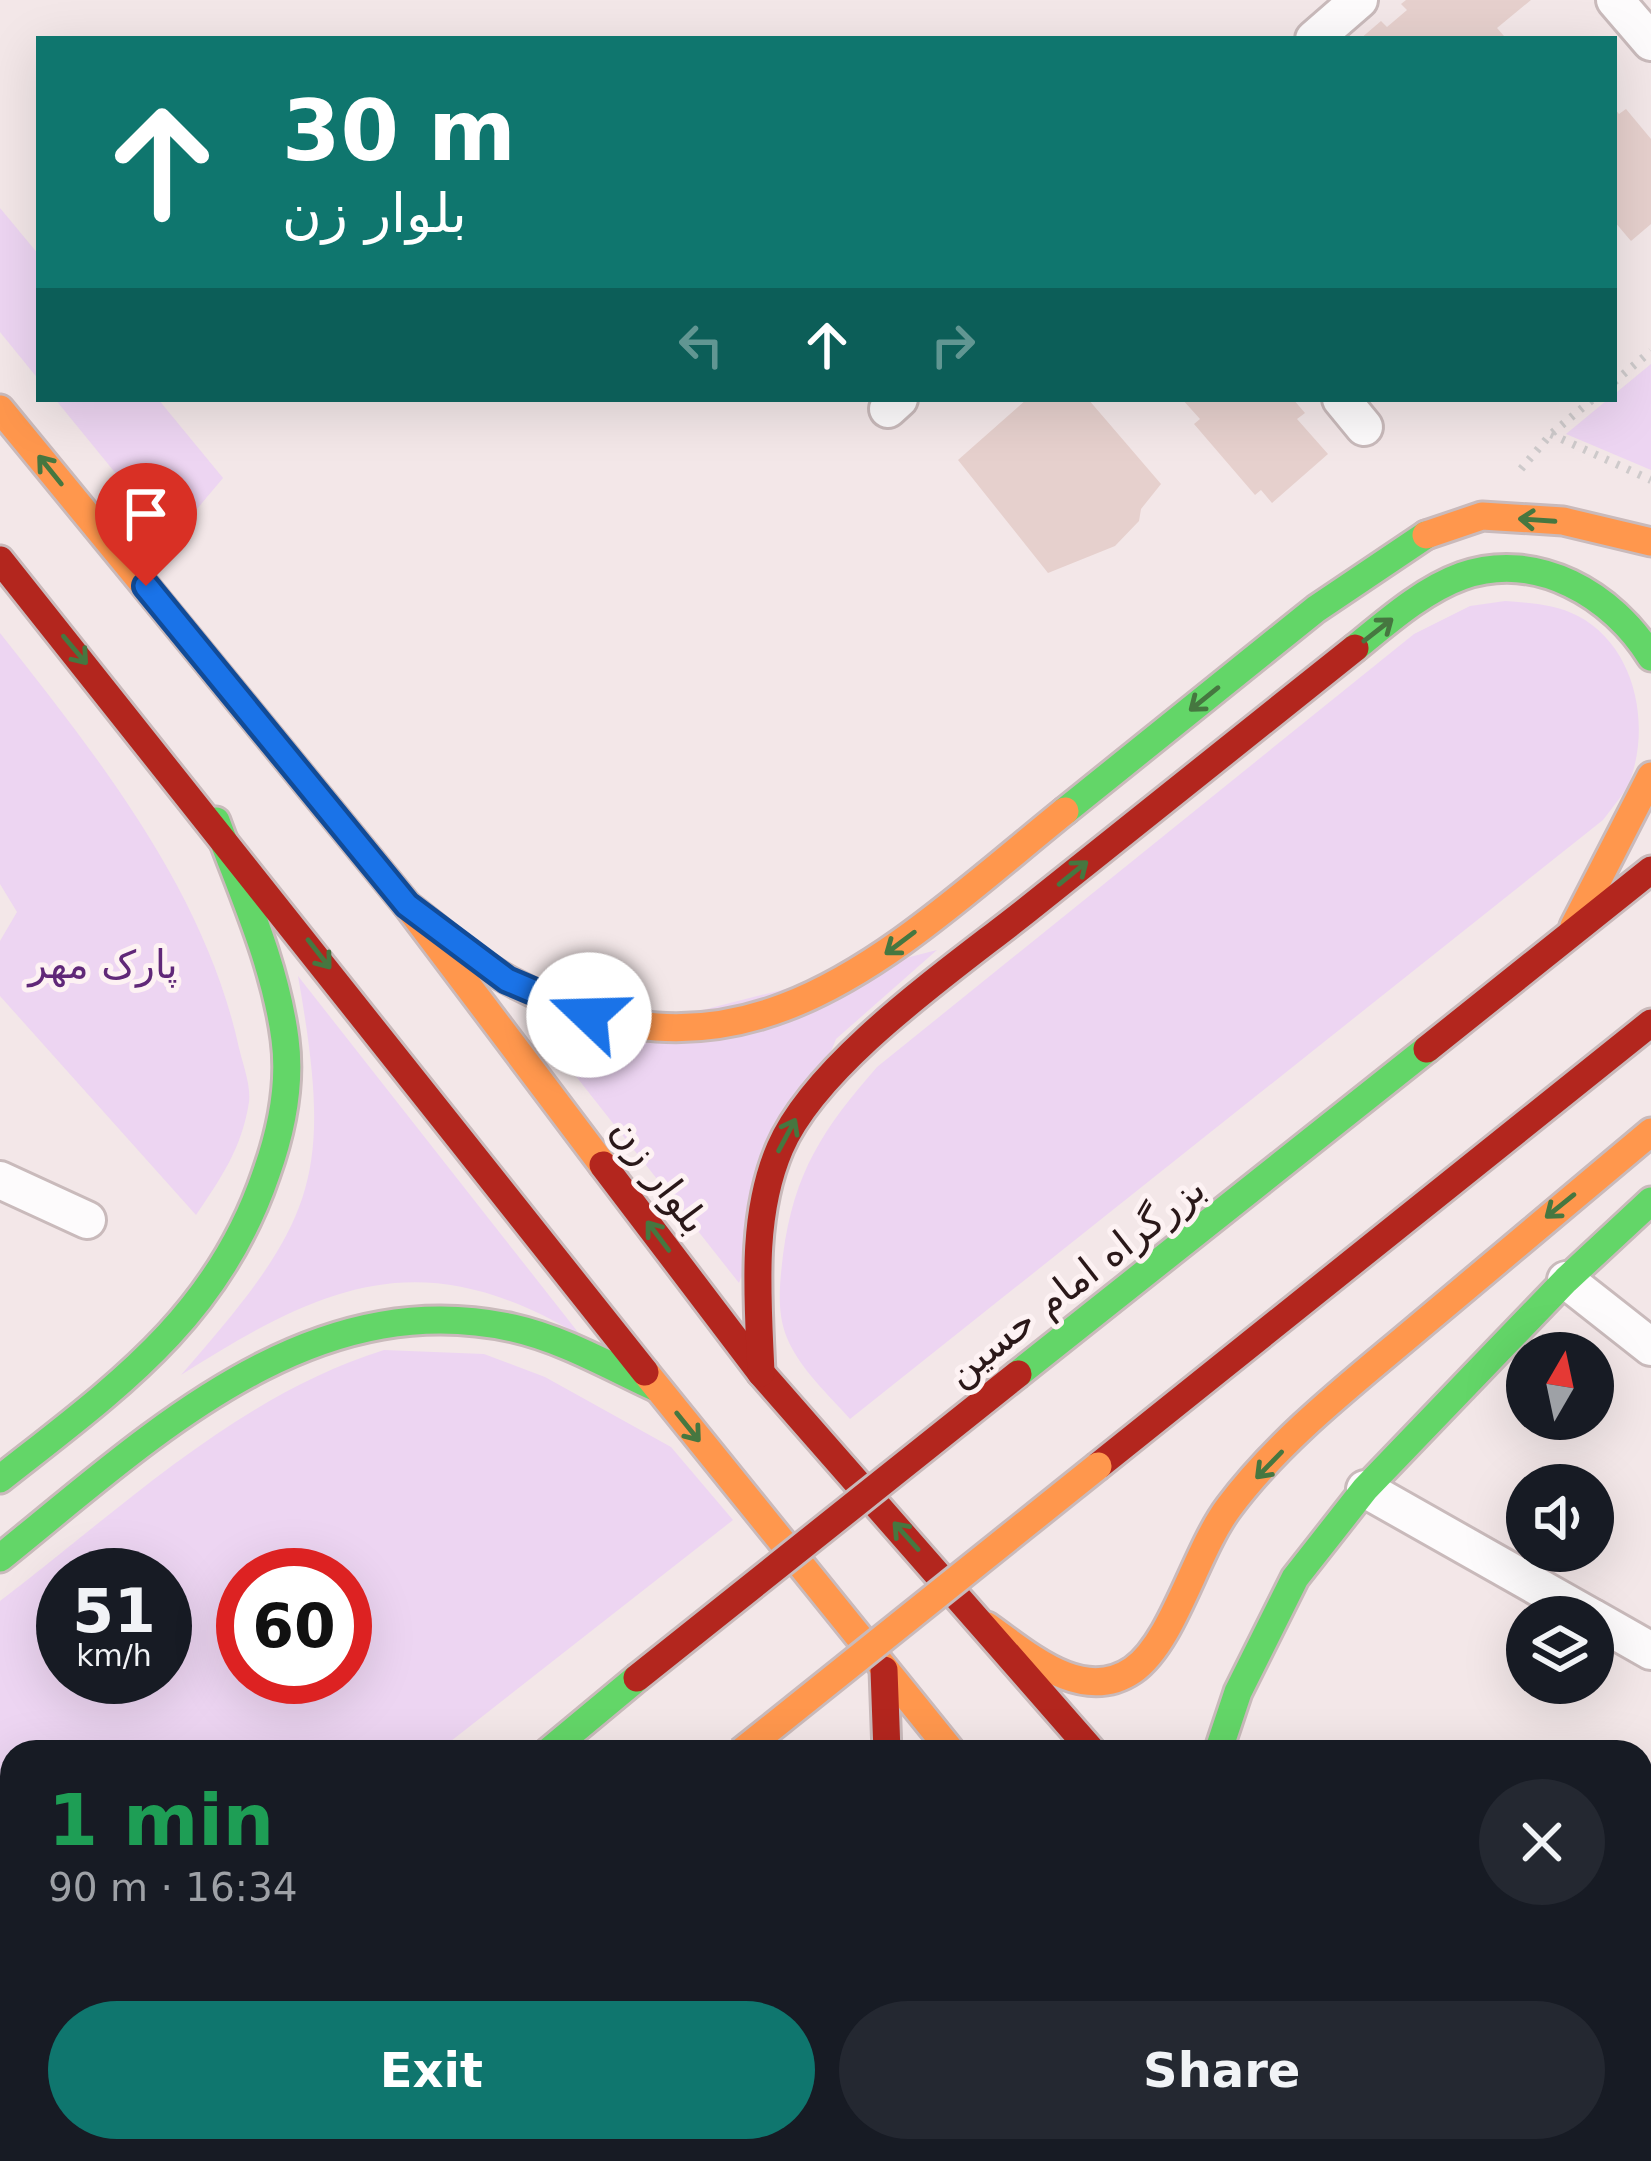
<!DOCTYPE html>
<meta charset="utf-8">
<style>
:root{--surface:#171b24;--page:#242831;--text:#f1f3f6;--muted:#9ea1a6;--accent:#0f766e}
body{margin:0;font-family:"DejaVu Sans",Vazirmatn,sans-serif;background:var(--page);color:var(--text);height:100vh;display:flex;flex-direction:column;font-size:45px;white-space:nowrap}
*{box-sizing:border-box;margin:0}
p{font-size:39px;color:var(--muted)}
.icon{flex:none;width:66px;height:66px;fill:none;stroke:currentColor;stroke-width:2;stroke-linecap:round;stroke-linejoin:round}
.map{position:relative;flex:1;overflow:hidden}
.sheet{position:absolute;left:0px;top:1740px;width:1653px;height:423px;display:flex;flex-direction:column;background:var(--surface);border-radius:36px 36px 0 0;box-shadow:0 12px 48px #0002}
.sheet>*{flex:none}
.banner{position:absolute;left:36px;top:36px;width:1581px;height:366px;border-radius:0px;box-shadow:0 12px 48px #0002;background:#0f766e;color:#fff;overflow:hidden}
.needle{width:78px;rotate:9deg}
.tools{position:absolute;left:1506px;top:1332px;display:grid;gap:24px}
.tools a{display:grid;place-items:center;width:108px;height:108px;border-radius:50%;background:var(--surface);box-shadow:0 12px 48px #0002;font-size:60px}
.speed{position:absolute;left:36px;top:1548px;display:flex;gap:24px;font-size:60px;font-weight:700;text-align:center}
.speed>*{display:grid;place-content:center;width:156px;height:156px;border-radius:50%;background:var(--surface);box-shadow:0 12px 48px #0002;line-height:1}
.speed small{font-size:30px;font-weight:400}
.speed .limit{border:18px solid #d22;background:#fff;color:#111}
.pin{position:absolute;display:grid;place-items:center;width:102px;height:102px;color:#fff;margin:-123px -51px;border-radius:50% 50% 50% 0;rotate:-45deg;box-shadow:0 0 12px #0007}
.pin .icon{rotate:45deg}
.me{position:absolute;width:132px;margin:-66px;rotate:291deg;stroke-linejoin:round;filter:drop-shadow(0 0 9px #0008)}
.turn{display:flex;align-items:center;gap:42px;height:252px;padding:0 48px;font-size:54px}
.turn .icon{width:156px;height:156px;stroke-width:2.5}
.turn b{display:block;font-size:84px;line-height:102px}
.lanes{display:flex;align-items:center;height:114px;padding:0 48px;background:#0003;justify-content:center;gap:60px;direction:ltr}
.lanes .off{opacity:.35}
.round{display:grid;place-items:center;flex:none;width:126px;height:126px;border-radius:63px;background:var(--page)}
.head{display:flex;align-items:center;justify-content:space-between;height:204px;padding:0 48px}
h1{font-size:72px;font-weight:700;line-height:90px;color:#1e9e55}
.cta{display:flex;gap:24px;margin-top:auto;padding:24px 48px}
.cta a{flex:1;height:138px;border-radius:72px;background:var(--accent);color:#fff;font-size:48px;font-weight:700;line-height:138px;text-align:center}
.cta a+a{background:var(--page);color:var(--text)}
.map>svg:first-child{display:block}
.green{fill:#edd5f2;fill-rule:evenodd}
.building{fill:#e6d0cd}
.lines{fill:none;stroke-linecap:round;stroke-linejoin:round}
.street-casing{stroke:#c9babb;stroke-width:42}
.fast-casing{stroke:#c9babb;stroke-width:33}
.slow-casing{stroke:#c9babb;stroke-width:33}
.jam-casing{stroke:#c9babb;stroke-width:33}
.path{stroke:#cecacb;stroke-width:8;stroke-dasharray:3 9;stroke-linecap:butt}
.street{stroke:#fdfbfc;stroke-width:36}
.fast{stroke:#63d668;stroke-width:27}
.slow{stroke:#ff974d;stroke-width:27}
.jam{stroke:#b3261e;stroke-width:27}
.slow-bridge-casing{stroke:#c9babb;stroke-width:33;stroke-linecap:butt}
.jam-bridge-casing{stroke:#c9babb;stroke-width:33;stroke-linecap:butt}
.slow-bridge{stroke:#ff974d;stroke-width:27}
.jam-bridge{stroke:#b3261e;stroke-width:27}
.oneway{stroke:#467740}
.route-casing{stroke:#114b97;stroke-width:30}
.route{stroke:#1a73e8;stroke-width:21}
.labels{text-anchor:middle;stroke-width:10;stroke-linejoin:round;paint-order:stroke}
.park-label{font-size:39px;fill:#602878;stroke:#fdf2f3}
.street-label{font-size:39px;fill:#2a1819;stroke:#fdf2f3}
</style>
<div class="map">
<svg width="1651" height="2161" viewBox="0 0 1651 2161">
<rect width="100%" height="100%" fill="#f3e7e8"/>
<!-- green -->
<g class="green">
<path d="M0,208L39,255V380L0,332Z"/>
<path d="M1651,364V470L1566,434Z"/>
<path d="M55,399H158L223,478L175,535L135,497Z"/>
<path d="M1505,601C1530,603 1555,604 1578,616C1635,646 1651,723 1630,781C1624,794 1612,808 1603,820L850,1419C828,1394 800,1369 787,1338C776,1311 780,1282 783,1255C794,1172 823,1129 877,1067L1414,634L1470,606Z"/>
<path d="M0,633C98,757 205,891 239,1048C243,1065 251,1085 249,1102C242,1148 221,1178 196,1215L0,996V941L17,912L0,884Z"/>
<path d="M937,950L836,1039L739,1283L530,1018L590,1039Z"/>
<path d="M298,976L581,1336C422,1241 326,1283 181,1375C316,1220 334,1180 298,976Z"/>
<path d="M384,1350L484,1354L545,1377L671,1447L733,1520L437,1752H12V2045L0,2051V1601C121,1509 237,1396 384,1350ZM63,1575H165V1677H63ZM243,1575H345V1677H243Z"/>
<path d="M419,2151H591L576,2161H407Z"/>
</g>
<!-- building -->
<g class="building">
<path d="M1406,0H1531L1497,28L1504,36L1500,39H1360L1381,21L1387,27L1407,10L1401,4Z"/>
<path d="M1614,108L1619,114L1626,109L1651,139V224L1631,241L1614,221Z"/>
<path d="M1027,399H1088L1161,484L1141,509L1139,521L1115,546L1048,573L958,460Z"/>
<path d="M1182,399H1293L1305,413L1297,419L1328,454L1272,503L1261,490L1255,495L1194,424L1200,419Z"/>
</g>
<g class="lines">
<defs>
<g id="street">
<path d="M1615,0L1651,42"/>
<path d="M1314,39L1359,0"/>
<path d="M1341,399L1364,427"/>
<path d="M888,409L899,399"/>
<path d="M0,1180L87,1220"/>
<path d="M1566,1280L1651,1347"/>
<path d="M1365,1489L1591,1617"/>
<path d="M1593,1618L1651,1651"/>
<path d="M1641,2019L1651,2009"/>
<path d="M1499,2161L1509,2151"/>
</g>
<g id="fast">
<path d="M1355,648C1387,622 1423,590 1462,576C1537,550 1613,595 1651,657"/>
<path d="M1065,811L1316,609L1426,535"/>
<path d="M1018,1374L1427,1049"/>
<path d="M0,1479C114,1389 217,1318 266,1174C281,1132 291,1084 285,1039C275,963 242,892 216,821"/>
<path d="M0,1558C148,1439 307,1283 513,1328C563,1339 611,1367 657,1388"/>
<path d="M548,1752L637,1678"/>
<path d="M1218,1752L1238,1692L1295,1578L1365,1489L1566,1280L1651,1201"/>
<path d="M0,2083L12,2079"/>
<path d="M1252,2151L1255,2161"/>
<path d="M1432,2151L1441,2161"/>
</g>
<g id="slow">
<path d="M0,409L407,905L603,1165"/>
<path d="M1426,535L1482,516L1563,521L1651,542"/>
<path d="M407,905C441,931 472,961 510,981C744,1108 892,951 1065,811"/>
<path d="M1574,926L1651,776"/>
<path d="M645,1372L952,1752"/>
<path d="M987,1626C1027,1654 1082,1705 1133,1670C1174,1641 1195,1552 1229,1507C1279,1440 1350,1385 1414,1331C1493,1265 1572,1198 1651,1132"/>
<path d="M1295,2151L1304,2161"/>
<path d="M53,2161L66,2151"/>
<path d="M242,2161L254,2151"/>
<path d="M372,2161L384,2151"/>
<path d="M628,2161L645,2151"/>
</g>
<g id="jam">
<path d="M0,560L645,1372"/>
<path d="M1427,1049L1651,870"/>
<path d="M603,1165L761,1373L1093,1752"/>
<path d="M761,1373C758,1299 750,1218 780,1148C817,1062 954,968 1027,910C1137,822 1246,735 1355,648"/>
<path d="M1098,1466L1651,1023"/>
<path d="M884,1670L887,1752"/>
</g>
</defs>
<!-- street casing -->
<use href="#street" class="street-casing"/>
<!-- fast casing -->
<use href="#fast" class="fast-casing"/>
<!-- slow casing -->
<use href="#slow" class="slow-casing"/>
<!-- jam casing -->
<use href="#jam" class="jam-casing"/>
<!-- path -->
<g class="path">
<path d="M1614,382L1651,351"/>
<path d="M1551,434L1651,480"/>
<path d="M1521,469L1551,434L1593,399"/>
</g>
<!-- street -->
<use href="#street" class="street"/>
<!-- fast -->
<use href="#fast" class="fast"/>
<!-- slow -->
<use href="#slow" class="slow"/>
<!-- jam -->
<use href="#jam" class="jam"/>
<defs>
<path id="slow-bridge" d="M741,1752L1098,1466"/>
<path id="jam-bridge" d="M637,1678L1018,1374"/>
</defs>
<!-- slow-bridge casing -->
<use href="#slow-bridge" class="slow-bridge-casing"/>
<!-- jam-bridge casing -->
<use href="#jam-bridge" class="jam-bridge-casing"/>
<!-- slow-bridge -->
<use href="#slow-bridge" class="slow-bridge"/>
<!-- jam-bridge -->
<use href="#jam-bridge" class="jam-bridge"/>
</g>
<!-- one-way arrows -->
<defs><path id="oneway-shaft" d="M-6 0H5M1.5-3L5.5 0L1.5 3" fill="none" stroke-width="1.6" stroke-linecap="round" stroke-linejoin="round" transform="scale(3)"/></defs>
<g class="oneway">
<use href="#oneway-shaft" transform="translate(50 470) rotate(-129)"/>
<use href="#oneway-shaft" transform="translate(1537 520) rotate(-176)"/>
<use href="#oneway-shaft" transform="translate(1378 630) rotate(-38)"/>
<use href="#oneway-shaft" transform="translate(75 650) rotate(50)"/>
<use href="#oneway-shaft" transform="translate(1204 699) rotate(141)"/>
<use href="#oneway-shaft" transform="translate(1073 873) rotate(-39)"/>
<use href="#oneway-shaft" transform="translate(900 943) rotate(143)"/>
<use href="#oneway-shaft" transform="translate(319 954) rotate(52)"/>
<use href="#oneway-shaft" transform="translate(787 1135) rotate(-62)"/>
<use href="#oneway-shaft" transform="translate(1560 1206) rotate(141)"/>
<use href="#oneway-shaft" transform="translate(658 1236) rotate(-127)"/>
<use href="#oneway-shaft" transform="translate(688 1427) rotate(51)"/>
<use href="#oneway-shaft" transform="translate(1269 1465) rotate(134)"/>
<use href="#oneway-shaft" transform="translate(906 1536) rotate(-132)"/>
</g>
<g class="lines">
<defs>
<path id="route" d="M146,586L407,905L507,980L589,1015"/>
</defs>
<!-- route casing -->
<use href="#route" class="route-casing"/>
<!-- route -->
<use href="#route" class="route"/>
</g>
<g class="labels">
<!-- park labels -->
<g class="park-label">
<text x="103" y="978">پارک مهر</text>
</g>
<!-- street labels -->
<g class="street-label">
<text transform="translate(660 1175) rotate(53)" y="14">بلوار زن</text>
<text transform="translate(1075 1280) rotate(-38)" y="14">بزرگراه امام حسین</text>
</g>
</g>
</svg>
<div class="tools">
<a><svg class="needle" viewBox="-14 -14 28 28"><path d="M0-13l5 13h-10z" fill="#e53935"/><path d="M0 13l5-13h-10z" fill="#9ea1a6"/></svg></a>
<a><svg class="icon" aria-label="sound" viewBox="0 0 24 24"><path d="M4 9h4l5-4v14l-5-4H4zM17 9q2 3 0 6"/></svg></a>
<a><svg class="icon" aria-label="layers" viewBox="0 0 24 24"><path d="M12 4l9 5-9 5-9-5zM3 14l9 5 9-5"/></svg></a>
</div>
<div class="speed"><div>51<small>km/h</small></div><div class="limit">60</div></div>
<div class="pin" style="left:146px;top:586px;background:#d93025"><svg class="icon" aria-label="arrive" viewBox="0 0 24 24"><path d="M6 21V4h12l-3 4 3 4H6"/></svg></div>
<svg class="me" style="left:589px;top:1015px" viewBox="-20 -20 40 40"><circle r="19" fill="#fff"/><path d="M0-13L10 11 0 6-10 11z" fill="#1a73e8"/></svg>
<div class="banner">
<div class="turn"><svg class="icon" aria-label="ahead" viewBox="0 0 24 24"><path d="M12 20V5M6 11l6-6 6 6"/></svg><div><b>30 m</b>بلوار زن</div></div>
<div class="lanes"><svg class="icon off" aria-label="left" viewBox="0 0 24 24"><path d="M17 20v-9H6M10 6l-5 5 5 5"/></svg><svg class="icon" aria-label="ahead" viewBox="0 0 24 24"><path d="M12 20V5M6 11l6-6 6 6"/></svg><svg class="icon off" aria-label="right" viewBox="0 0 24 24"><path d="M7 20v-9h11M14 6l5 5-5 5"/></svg></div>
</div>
<section class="sheet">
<div class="head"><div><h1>1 min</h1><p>90 m · 16:34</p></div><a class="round"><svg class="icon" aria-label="close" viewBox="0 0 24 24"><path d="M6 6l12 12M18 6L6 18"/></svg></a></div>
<div class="cta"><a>Exit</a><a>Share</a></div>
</section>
</div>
